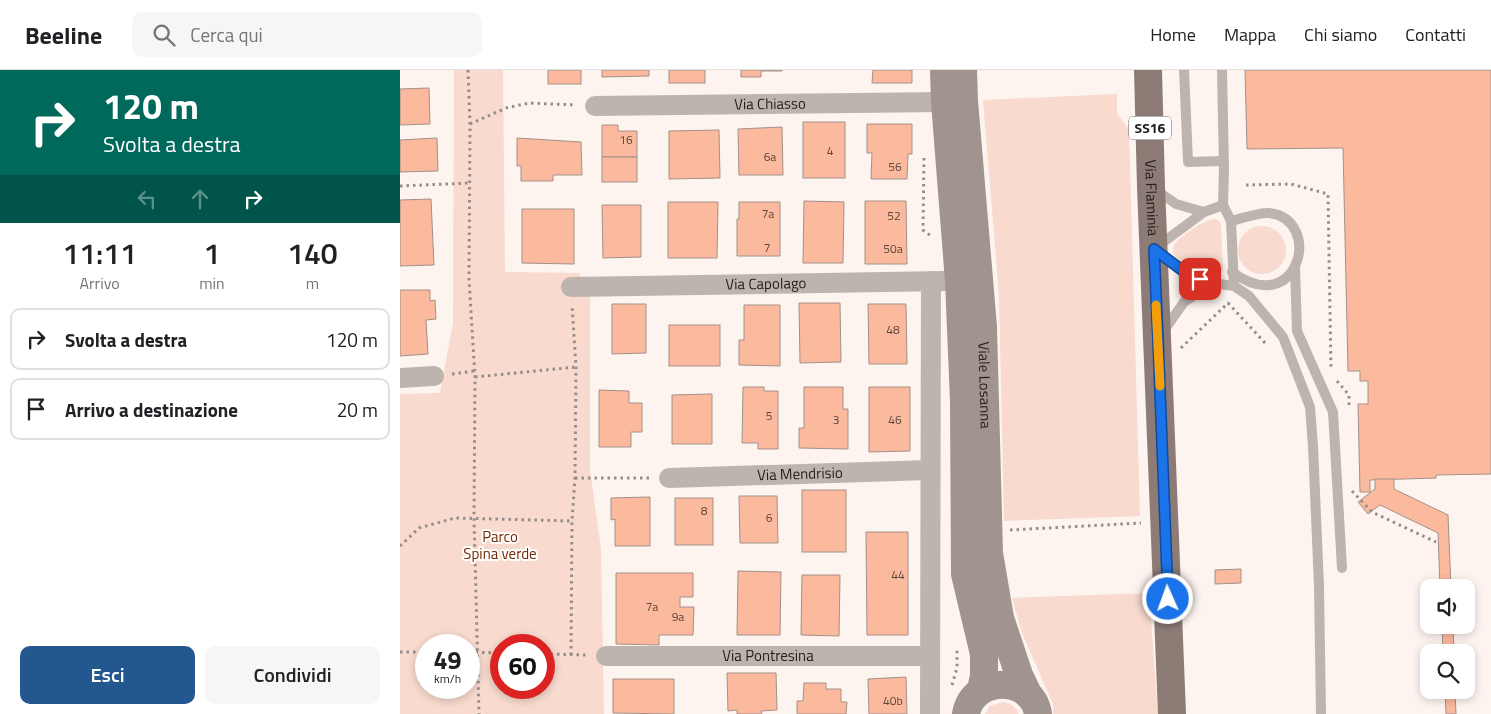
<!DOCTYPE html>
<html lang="it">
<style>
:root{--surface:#fff;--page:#f6f6f6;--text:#202124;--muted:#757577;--line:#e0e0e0;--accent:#235790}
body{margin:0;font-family:"Titillium Web",sans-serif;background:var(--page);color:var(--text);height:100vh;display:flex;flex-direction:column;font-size:19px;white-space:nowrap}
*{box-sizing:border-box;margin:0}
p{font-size:16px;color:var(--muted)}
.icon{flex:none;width:28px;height:28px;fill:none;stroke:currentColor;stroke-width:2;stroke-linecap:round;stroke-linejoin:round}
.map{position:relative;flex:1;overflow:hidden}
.drawer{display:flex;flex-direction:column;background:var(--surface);width:400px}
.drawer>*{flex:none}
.guide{background:#00695c;color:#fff;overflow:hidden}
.controls{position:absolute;left:1020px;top:509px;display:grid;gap:10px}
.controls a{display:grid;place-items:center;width:55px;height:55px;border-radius:10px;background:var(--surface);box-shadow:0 2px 8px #0003;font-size:25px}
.speed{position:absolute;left:15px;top:564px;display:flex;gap:10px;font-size:25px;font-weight:700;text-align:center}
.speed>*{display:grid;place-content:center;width:65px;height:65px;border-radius:50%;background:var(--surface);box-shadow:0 2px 8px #0003;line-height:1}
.speed small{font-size:12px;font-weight:400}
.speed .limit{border:8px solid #d22;background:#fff;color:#111}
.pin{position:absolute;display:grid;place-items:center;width:42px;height:42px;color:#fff;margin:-21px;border-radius:10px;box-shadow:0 2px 8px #0006}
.me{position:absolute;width:55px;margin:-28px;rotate:358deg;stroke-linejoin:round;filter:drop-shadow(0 0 4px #0008)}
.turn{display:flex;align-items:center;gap:18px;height:105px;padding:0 20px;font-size:22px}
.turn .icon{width:65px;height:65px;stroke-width:2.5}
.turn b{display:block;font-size:35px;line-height:42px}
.lanes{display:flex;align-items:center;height:48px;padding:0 20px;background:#0003;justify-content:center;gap:25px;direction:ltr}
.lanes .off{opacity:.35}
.eta{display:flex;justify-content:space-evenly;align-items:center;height:85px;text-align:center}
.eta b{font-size:30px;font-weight:600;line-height:35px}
.primary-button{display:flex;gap:10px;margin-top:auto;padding:10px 20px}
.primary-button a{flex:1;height:58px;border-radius:10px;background:var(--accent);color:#fff;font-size:20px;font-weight:600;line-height:58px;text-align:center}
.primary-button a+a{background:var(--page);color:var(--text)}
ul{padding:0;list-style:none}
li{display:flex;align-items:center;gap:15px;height:62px;margin:0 10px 8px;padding:0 10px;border:2px solid var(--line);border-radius:10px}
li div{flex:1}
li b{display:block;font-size:19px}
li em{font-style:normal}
header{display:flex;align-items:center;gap:30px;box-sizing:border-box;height:70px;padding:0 25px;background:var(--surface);border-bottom:1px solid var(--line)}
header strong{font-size:24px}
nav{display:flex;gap:28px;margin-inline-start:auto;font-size:18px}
.search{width:350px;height:45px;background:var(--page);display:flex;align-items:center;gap:12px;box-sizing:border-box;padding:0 18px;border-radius:10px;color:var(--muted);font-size:19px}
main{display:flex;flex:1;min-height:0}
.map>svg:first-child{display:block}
.green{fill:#f8dace;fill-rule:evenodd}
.building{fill:#fbb99e;stroke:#a49088}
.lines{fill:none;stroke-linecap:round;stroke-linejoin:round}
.path{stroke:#958d89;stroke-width:3;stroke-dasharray:2.5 4;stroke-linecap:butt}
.service{stroke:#bdb4b0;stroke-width:10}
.minor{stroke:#bdb4b0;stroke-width:20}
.secondary{stroke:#a1938e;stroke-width:28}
.primary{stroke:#8d7c76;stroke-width:28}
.route-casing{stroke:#114b97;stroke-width:12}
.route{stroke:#1a73e8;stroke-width:9}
.slow{stroke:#f59e0b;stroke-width:9}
.labels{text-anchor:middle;stroke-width:4;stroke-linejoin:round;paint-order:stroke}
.number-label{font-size:12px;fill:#5a453b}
.shield{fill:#fff;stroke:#66625f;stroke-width:1}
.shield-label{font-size:14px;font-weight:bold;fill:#251e1a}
.street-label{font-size:15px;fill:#251e1a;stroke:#fff}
.park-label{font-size:15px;fill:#712a05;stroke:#fff}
</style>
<header>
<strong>Beeline</strong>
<div class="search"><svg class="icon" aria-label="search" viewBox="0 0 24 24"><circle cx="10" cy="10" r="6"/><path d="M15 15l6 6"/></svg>Cerca qui</div>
<nav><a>Home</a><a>Mappa</a><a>Chi siamo</a><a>Contatti</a></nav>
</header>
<main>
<section class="drawer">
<div class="guide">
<div class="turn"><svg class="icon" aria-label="right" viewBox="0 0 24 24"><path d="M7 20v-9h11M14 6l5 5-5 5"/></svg><div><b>120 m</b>Svolta a destra</div></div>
<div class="lanes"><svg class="icon off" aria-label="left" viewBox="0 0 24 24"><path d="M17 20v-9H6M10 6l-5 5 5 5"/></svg><svg class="icon off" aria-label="ahead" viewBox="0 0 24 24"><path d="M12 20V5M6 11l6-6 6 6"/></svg><svg class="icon" aria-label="right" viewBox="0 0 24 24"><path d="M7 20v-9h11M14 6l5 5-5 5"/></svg></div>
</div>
<div class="eta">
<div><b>11:11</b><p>Arrivo</p></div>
<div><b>1</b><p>min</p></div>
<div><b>140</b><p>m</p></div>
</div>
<ul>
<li><svg class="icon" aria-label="right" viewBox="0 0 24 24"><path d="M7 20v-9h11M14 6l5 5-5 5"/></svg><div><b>Svolta a destra</b></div><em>120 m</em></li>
<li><svg class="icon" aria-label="arrive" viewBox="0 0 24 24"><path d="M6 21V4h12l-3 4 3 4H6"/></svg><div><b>Arrivo a destinazione</b></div><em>20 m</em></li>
</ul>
<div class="primary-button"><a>Esci</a><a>Condividi</a></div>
</section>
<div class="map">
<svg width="1091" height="644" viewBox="0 0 1091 644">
<rect width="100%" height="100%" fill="#fdf4f0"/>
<!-- green -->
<g class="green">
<path d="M54,0H103L105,202L179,203L190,224V400L201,479L204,644H0V324L40,323L53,253ZM26,575H69V618H26ZM101,575H144V618H101Z"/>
<path d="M717,24V44L729,59L740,446L604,451L599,225L583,30Z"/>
<path d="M813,149L819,150L821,155L823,199L820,204L813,206C801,202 760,190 777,171C779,169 783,166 786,164C795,157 802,152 813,149Z"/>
<circle cx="862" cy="180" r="24"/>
<path d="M749,523L758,644H653V634L622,563L612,528Z"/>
<path d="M602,632C610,633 616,636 619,644H585L590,636Z"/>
</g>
<!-- building -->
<g class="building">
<rect x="148" y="0" width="33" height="14"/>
<path d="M202,0H249V6L202,7Z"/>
<rect x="269" y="0" width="36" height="13"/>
<path d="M341,0H382V1H361V7H341Z"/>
<path d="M473,0H512V13H472Z"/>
<path d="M845,0H1091V404L1036,405V408L970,410V422H960L958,334H968V311H960V301H948L943,78L847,79Z"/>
<path d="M29,18L30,54L0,55V19Z"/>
<rect x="403" y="52" width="42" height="56"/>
<path d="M467,54H512V84H508L507,109H471L472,83H467Z"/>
<path d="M202,55H218V61H237V87H202Z"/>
<path d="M382,57L383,105H339L338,59Z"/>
<path d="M319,60L320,108L269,109V61Z"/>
<path d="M37,68L38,101L0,102V70Z"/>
<path d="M117,68L181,72L182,105H153V111H121V96H117Z"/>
<rect x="202" y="87" width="35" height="25"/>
<path d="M31,129L34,195L0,196V130Z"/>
<path d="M404,131L444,132L443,193H403Z"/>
<path d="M465,131H506L507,194H465Z"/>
<path d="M268,132H318L317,188H268Z"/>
<path d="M339,132H380V186H337V149H339Z"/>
<path d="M202,135H241V187L203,188Z"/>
<path d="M122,139H174V194L122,193Z"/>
<path d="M0,220H30V231L35,230L36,249L26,250L28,284L0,286Z"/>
<path d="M399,233H440L441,292L400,293Z"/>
<path d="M212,234H246V283L212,284Z"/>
<path d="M468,234H506L507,294H469Z"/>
<path d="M344,235H380V296L339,295V270H344Z"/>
<rect x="269" y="255" width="51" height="41"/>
<path d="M343,317H364V321H378V379H358V373H342Z"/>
<path d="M404,317H443V339H448V379L399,378V358H404Z"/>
<path d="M469,317H510V381L469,382Z"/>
<path d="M199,320L229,321V333H242V362H231V377H199Z"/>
<path d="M312,324V374H272V325Z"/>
<path d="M975,409H994V419L1048,445L1051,518H1040L1038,463L980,435L968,444L958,432L975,419Z"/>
<rect x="402" y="420" width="44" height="62"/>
<path d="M339,426H377L378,473H340Z"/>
<path d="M250,427V476H215V449L211,450V428Z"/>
<rect x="275" y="428" width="38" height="47"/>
<path d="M466,462H508V565H467Z"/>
<path d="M841,499V513L815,514V500Z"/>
<path d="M338,501L381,502L380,565H337Z"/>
<path d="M216,503H293V527H280V537H294L293,565H259V575L216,574Z"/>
<path d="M402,505H440L439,566L401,565Z"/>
<path d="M1042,555H1053L1054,582H1043Z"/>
<path d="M327,603H376L377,640L361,641L362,644H337V640L328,641Z"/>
<path d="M506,607L507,644H469L468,609Z"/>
<path d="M213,609H274V644L213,643Z"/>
<path d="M404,613H426V619H441V632H447L446,644H397V631H403Z"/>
<path d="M1045,620H1055L1056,644H1046Z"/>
</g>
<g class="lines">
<!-- path -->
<g class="path">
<path d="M68,0L70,54L69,209L75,307L74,448L79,644"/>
<path d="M70,54L106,38L129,33L176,35"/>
<path d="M524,88L523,160L531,166"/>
<path d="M846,115L891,114L928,124L931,300"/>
<path d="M0,116L70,113"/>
<path d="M781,278L828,233L866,274"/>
<path d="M52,304L74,301"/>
<path d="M75,307L176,297"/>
<path d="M937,311L949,325V338"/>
<path d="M175,408H251"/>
<path d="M952,421L972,442L1036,472"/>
<path d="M610,460L741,453"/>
<path d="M0,476L19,458L55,448L172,451"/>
<path d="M0,582H26"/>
<path d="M69,582L101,583"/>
<path d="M144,584L188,585"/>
<path d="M171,585L172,451L175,408L176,297L172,235"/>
<path d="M552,615L557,598V577"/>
</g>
<!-- service -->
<g class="service">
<path d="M784,0L788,92L824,91"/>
<path d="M822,0L824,98L823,135L831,151L834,216"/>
<path d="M756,120L776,134L804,142"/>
<path d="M823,135L804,142L754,179L787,204L813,213L834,216L849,226L883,267L910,337L913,376L919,516L921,644"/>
<path d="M831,151C840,149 860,142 869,143C924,149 899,251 832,202"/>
<path d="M895,197L897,261L933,342L942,498"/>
<path d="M763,262L784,232L813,213"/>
</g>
<!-- minor -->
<g class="minor">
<path id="s1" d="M195,36L545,32"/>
<path id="s2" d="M171,217L545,211"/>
<path d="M0,308L34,306"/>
<path id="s3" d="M269,408L530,400"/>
<path id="s4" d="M206,586H530"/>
<path d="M530,644L531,211"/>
</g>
<!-- secondary -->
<g class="secondary">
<path d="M544,0L545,32L559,211L564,331L565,504L584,584V606L581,620"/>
<path id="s5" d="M563,0L564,31L583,257L589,483L600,548L619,605L629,626"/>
<path d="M566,644C573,605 632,605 638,644"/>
</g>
<!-- primary -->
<path class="primary" id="s6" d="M748,0L751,117L772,644"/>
</g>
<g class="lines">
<defs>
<path id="route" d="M768,529L758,269L754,179L787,204L800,209"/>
</defs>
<!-- route casing -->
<use href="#route" class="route-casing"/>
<!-- route -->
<use href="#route" class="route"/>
<!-- slow -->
<path class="slow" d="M756,235L760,316"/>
</g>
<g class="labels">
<!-- number labels -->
<g class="number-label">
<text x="226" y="74">16</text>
<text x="430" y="85">4</text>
<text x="370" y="91">6a</text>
<text x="495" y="101">56</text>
<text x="368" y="148">7a</text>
<text x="494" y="150">52</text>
<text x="367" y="182">7</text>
<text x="493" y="183">50a</text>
<text x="493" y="264">48</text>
<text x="369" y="350">5</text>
<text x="436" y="354">3</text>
<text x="495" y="354">46</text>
<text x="304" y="445">8</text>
<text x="369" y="452">6</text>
<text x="498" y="509">44</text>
<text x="252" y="541">7a</text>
<text x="278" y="551">9a</text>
<text x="493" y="635">40b</text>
</g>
<!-- shield labels -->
<rect class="shield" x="729" y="46.5" width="42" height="23" rx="4"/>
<g class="shield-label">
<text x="750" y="63">SS16</text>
</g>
<!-- street labels -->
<g class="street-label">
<text dy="5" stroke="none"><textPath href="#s1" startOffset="175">Via Chiasso</textPath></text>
<text dy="5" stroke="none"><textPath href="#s6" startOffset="128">Via Flaminia</textPath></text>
<text dy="5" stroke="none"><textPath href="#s2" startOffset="195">Via Capolago</textPath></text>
<text dy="5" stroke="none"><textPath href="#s5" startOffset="316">Viale Losanna</textPath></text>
<text dy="5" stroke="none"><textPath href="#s3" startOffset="131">Via Mendrisio</textPath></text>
<text dy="5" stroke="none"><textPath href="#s4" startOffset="162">Via Pontresina</textPath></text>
</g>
<!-- park labels -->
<g class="park-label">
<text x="100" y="472">Parco<tspan x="100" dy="17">Spina verde</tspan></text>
</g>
</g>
</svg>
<div class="controls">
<a><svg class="icon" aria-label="sound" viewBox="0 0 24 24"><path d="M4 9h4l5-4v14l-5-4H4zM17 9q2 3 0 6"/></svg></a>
<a><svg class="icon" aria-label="search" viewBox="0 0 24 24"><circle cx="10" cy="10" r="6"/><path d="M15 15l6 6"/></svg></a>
</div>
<div class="speed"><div>49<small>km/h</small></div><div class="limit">60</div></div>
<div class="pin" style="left:800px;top:209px;background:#d93025"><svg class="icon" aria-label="arrive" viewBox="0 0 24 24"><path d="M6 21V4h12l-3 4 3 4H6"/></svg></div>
<svg class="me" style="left:768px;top:529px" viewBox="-20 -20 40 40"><circle r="17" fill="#1a73e8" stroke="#fff" stroke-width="3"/><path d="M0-11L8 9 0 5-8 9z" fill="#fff"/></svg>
</div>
</main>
